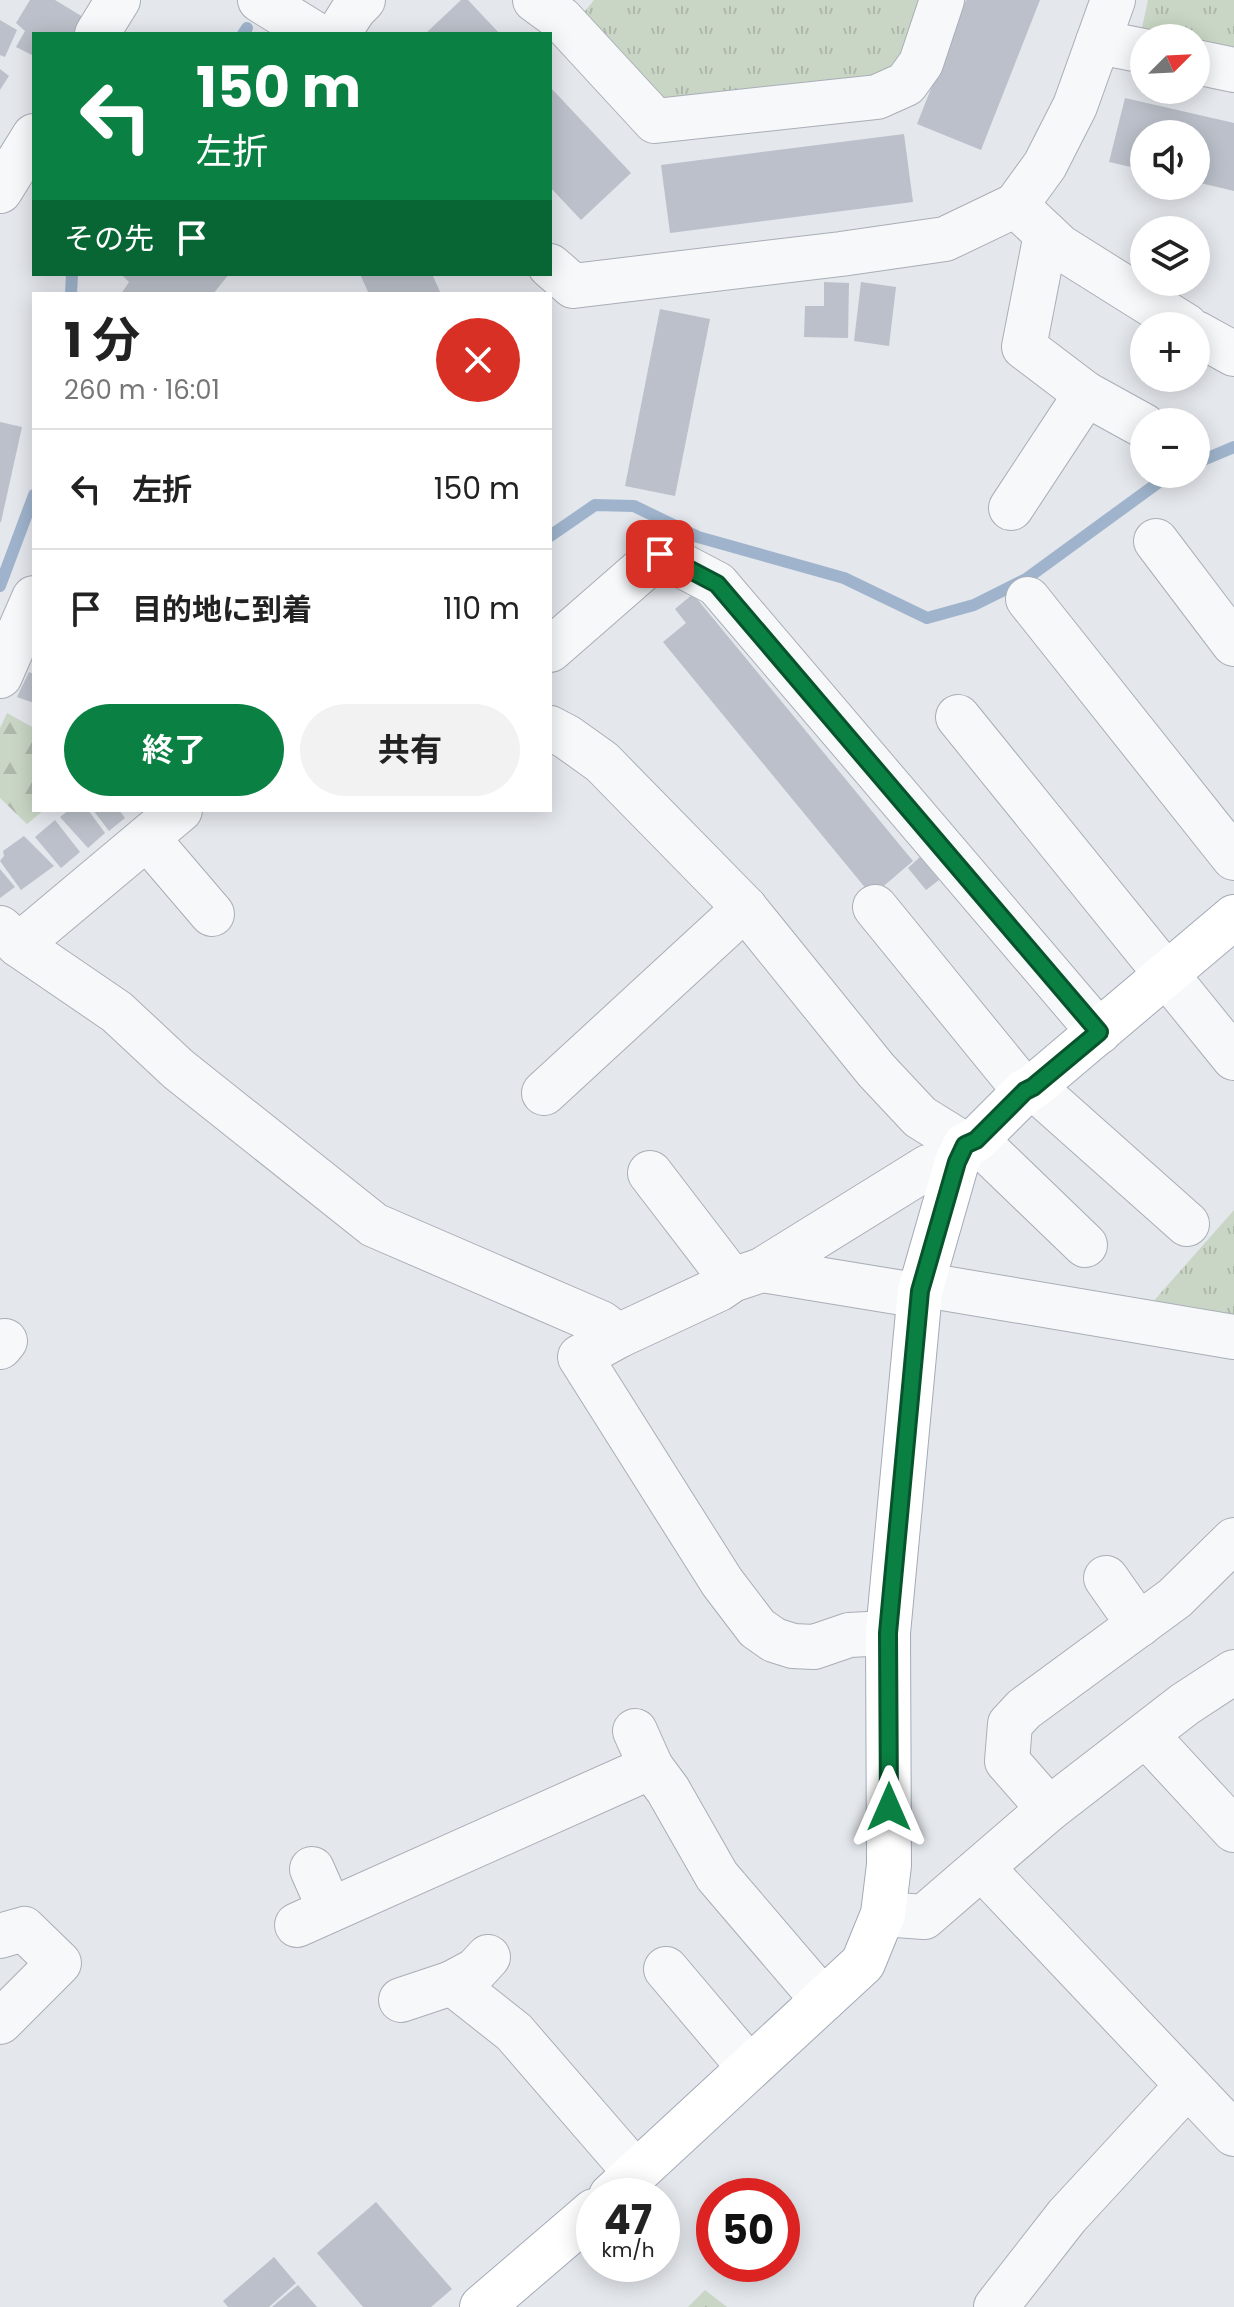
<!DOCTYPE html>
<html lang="ja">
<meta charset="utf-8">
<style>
:root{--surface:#fff;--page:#f2f2f2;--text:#222;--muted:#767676;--line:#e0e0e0;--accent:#0b8043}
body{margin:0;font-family:Poppins,"Noto Sans JP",sans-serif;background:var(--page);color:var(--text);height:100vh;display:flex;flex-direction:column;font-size:30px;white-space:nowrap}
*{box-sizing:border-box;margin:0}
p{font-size:26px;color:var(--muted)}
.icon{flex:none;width:44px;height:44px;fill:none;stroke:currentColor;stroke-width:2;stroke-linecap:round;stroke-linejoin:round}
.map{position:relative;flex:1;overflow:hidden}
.side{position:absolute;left:32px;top:292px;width:520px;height:520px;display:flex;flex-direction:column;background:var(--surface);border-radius:0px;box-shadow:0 4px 20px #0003}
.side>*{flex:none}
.hud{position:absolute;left:32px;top:32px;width:520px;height:244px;border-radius:0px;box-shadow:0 4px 20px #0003;background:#0b8043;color:#fff;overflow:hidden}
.needle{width:52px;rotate:66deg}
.controls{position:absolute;left:1130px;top:24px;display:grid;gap:16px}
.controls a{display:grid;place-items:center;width:80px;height:80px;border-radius:50%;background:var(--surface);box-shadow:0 4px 20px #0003;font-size:40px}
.speed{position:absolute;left:576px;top:2178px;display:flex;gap:16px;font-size:40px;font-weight:700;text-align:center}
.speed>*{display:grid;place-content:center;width:104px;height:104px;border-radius:50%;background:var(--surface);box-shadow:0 4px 20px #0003;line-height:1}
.speed small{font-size:20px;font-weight:400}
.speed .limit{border:12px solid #d22;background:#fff;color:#111}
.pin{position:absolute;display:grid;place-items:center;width:68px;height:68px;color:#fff;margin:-34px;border-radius:16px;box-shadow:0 4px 12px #0006}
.me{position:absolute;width:88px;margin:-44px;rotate:0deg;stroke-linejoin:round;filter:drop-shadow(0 0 6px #0008)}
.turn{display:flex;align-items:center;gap:28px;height:168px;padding:0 32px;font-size:36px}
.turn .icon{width:104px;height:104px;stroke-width:2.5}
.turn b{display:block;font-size:56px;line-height:68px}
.then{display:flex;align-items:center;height:76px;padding:0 32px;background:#0003;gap:16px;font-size:30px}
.round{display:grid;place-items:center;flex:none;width:84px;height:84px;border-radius:42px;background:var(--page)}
.headline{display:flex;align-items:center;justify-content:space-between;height:136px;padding:0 32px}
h1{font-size:48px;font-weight:700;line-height:60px}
.action{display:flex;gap:16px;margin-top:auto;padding:16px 32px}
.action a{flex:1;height:92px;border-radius:48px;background:var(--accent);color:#fff;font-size:32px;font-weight:700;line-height:92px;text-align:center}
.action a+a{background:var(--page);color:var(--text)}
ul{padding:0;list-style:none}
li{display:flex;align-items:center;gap:24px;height:120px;padding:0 32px;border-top:2px solid var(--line)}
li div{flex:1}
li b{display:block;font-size:30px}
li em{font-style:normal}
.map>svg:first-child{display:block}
.forest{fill:url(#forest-firs)}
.park{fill:url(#park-tufts)}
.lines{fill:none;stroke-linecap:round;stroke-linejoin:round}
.stream{stroke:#9fb4cc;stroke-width:12}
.building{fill:#bbc0ca}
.minor-casing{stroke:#a9aeb7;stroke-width:46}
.major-casing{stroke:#a3abb8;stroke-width:46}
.minor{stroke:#f7f8fa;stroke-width:44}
.major{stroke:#fff;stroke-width:44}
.route-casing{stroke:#07532c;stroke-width:20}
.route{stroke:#0b8043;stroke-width:14}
</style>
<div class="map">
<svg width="1234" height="2307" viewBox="0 0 1234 2307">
<defs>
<pattern id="forest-firs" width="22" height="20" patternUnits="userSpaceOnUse" patternTransform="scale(2)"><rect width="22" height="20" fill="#c9d6c5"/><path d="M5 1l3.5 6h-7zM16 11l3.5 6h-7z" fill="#adb8ab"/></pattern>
<pattern id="park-tufts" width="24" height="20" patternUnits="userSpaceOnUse" patternTransform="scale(2)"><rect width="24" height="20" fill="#c9d6c5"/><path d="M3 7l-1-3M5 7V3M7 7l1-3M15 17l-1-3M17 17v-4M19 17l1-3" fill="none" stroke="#adb8ab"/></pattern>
</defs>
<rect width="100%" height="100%" fill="#e4e7ec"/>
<!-- forest -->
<path class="forest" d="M7,713L34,728V810H44L27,824L0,798V728Z"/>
<!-- park -->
<g class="park">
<path d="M594,0H923L912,75L642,118L566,35Z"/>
<path d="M1148,0H1234V68L1196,61V38H1144L1137,51Z"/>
<path d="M1234,1210V1338L1143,1313Z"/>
<path d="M705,2290L727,2307H688Z"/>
</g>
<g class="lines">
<!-- stream -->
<g class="stream">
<path d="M243,34L247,28"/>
<path d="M71,294L72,274"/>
<path d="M1196,463L1234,447"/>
<path d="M550,536L595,505L634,506L698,537L844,578L927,618L974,605L1026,579L1170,474"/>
<path d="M0,586L34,495"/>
</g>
</g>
<!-- building -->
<g class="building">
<path d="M30,0H55L83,17L73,34H34V56L16,47L25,31L16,23Z"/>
<path d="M461,0H468L500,34H425Z"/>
<path d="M966,0H1040L981,150L917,124Z"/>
<path d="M0,20L17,30L5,57L0,55Z"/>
<path d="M0,69L9,76L0,90Z"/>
<path d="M550,87L631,173L581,220L550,187Z"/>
<path d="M1125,98L1234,123V191L1196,182V134H1144V170L1109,162Z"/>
<path d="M904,134L913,202L670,233L661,165Z"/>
<path d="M121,274H229L213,294H121L129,282Z"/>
<path d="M360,274H432L441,294H369Z"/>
<path d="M824,282L849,283L848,338L804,337L805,306H824Z"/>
<path d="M861,282L896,287L889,346L854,341Z"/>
<path d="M660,309L710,319L675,496L625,486Z"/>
<path d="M0,422L22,427L1,522H0Z"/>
<path d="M693,594L913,861L872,896L663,642L686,623L675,609Z"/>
<path d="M29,672L34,674V703L17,697Z"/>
<path d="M69,810H88L105,833L88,848L60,817Z"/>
<path d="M93,810H119L125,818L109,831Z"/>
<path d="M55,820L80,852L61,868L35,837Z"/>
<path d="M24,836L54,866L21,890L0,861L4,856L3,851Z"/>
<path d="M920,857L939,880L926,890L908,868Z"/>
<path d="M0,869L15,887L0,898Z"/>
<path d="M376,2202L452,2289L431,2307H363L317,2253Z"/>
<path d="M274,2257L296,2283L269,2307H228L223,2301Z"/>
<path d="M298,2285L317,2307H272Z"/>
</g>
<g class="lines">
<defs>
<g id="minor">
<path d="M260,0L315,34"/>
<path d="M535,0L561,19L655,121L877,97L906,84L921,63L942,0"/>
<path d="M97,34L118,0"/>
<path d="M338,34L354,9L363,0"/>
<path d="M1098,42L1144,51"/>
<path d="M1196,62L1234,70"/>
<path d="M0,191L34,136"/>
<path d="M1027,216L1060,247L1186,326"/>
<path d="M550,266L573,286L841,254L945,239L1016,205L1045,165L1075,106L1113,0"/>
<path d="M1196,333L1234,354"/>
<path d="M1086,394L1144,426"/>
<path d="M1011,508L1086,394L1024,347L1046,234"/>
<path d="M1156,541L1234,644"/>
<path d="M1028,599L1234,858"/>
<path d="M550,650L660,554L717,584L1099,1032"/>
<path d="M0,676L34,598"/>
<path d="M958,717L1234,1058"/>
<path d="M550,728L567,737L602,762L745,908L876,1070L920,1117L965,1145"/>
<path d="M147,838L212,914"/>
<path d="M875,907L1025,1091"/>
<path d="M0,928L19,945L117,1012L178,1069L374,1225L601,1323L618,1336"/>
<path d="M19,945L180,810"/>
<path d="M1033,1087L1187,1224"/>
<path d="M544,1093L745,908"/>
<path d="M976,1140L1085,1245"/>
<path d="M957,1162L928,1167L762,1270L909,1294L937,1287L1234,1337"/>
<path d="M650,1173L732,1280"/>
<path d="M762,1270L732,1280L719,1289L618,1336L580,1357L722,1582L757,1628L774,1640L793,1646L814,1647L849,1635L888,1633"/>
<path d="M0,1347L5,1341"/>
<path d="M1106,1578L1139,1625"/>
<path d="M635,1731L651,1767"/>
<path d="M1147,1736L1234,1830"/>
<path d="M1049,1809L1007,1761L1010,1724L1024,1709L1175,1598L1234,1540"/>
<path d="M312,1869L330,1910"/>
<path d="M983,1869L1234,2134"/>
<path d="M883,1914L924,1917L1049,1809L1185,1704L1234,1672"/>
<path d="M297,1925L651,1767L668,1790L717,1876L823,2000"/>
<path d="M0,1936L24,1929L59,1963L0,2022"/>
<path d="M666,1969L749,2067"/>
<path d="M452,1983L476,1970L488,1957"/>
<path d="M401,2000L452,1983L514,2032L636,2173"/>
<path d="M996,2307L1067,2216L1187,2086"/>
</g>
<g id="major">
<path d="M611,2196L863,1963L883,1914L889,1865L888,1633L920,1291L957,1162L965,1145L976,1140L1025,1091L1033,1087L1234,917"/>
<path d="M482,2307L594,2211"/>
</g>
</defs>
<!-- minor casing -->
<use href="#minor" class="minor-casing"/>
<!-- major casing -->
<use href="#major" class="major-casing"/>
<!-- minor -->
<use href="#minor" class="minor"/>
<!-- major -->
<use href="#major" class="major"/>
</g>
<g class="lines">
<defs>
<path id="route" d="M660,554L717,584L1099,1032L1033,1087L1025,1091L976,1140L965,1145L957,1162L920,1291L888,1633L889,1807"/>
</defs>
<!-- route casing -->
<use href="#route" class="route-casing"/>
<!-- route -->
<use href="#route" class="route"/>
</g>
</svg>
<div class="controls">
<a><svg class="needle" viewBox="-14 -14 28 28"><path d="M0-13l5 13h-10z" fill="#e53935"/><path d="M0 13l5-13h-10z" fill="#767676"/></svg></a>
<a><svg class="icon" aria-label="sound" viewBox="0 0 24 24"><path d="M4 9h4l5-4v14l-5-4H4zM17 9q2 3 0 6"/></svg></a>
<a><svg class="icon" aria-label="layers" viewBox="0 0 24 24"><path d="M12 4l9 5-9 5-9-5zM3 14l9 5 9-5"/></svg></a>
<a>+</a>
<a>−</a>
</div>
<div class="speed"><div>47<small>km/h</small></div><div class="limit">50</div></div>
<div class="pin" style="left:660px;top:554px;background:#d93025"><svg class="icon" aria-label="arrive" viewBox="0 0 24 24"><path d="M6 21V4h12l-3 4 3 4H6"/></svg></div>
<svg class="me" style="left:889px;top:1807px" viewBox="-20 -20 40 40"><path d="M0-17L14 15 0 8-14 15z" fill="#0b8043" stroke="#fff" stroke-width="4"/></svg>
<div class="hud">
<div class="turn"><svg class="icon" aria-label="left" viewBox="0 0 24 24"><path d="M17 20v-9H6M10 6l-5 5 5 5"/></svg><div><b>150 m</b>左折</div></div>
<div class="then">その先<svg class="icon" aria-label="arrive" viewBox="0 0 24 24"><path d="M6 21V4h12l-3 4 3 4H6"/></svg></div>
</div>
<section class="side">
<div class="headline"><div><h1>1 分</h1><p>260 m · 16:01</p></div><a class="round" style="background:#d93025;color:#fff"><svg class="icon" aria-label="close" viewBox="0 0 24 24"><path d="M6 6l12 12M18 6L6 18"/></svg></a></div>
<ul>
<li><svg class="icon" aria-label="left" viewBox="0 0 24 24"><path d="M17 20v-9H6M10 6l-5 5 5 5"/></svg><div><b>左折</b></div><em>150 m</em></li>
<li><svg class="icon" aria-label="arrive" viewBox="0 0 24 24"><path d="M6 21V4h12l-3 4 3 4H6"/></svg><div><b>目的地に到着</b></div><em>110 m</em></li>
</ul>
<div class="action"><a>終了</a><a>共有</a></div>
</section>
</div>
